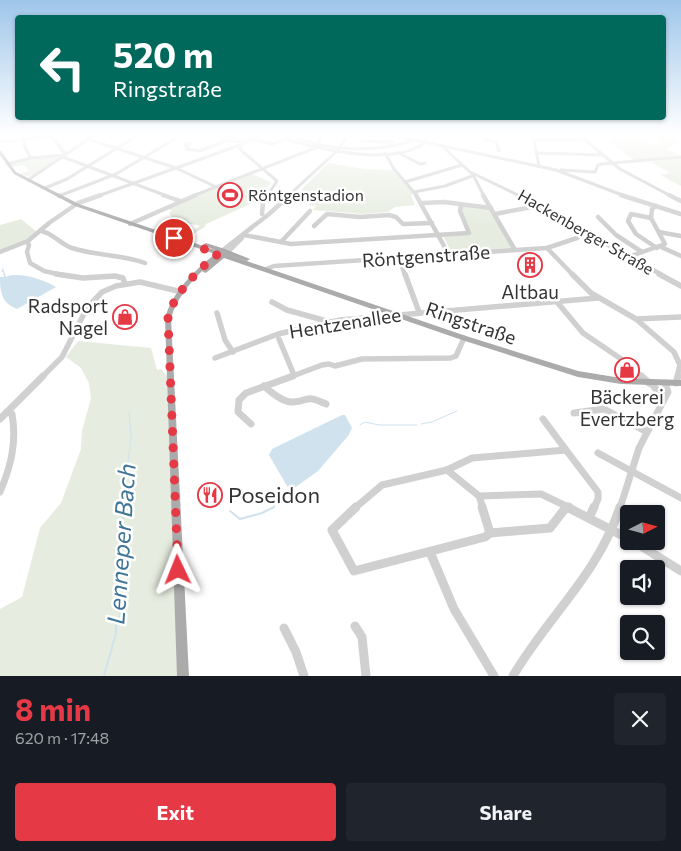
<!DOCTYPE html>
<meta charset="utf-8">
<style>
:root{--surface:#171b24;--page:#20242c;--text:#f1f3f6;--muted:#9ea1a6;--accent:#e63946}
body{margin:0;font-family:Commissioner,sans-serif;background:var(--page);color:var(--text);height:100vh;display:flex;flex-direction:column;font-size:19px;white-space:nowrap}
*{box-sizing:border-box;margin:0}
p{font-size:16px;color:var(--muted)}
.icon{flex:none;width:28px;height:28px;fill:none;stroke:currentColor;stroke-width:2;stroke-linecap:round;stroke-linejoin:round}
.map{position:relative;height:676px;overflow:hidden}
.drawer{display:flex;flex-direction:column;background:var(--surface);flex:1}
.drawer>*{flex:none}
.guide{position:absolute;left:15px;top:15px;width:651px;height:105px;border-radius:5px;box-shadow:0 1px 4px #0004;background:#00695c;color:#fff;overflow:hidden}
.needle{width:32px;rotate:84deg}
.tools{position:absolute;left:620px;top:505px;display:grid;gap:10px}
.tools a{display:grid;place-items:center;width:45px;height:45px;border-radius:5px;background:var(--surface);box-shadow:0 1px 4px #0004;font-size:25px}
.pin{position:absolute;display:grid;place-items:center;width:42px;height:42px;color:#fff;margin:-21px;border:2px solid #fff;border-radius:50%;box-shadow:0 1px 5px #0007}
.me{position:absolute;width:55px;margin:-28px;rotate:358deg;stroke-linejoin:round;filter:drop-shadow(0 0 4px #0008)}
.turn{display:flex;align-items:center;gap:18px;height:105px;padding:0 15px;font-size:22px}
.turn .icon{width:65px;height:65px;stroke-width:2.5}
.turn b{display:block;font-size:35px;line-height:42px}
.round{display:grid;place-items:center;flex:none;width:52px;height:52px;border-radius:5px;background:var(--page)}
.head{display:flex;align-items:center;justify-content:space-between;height:85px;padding:0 15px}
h1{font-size:30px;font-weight:700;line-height:38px;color:var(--accent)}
.cta{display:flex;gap:10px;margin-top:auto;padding:10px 15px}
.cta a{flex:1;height:58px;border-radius:5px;background:var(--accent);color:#fff;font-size:20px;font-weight:700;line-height:58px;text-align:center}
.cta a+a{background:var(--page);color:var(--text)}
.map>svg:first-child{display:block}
.green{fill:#e6ecdf}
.water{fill:#cfe2ee}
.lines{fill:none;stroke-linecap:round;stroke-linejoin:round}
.stream-far1{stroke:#cfe2ee;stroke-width:1}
.stream{stroke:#cfe2ee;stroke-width:2}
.minor-far4{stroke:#d0d0d0;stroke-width:3}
.minor-far3{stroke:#d0d0d0;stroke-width:4.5}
.minor-far2{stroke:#d0d0d0;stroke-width:5.5}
.minor-far1{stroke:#d0d0d0;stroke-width:7}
.minor{stroke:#d0d0d0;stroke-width:9}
.major{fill:#ababab;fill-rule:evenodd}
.route{stroke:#e63946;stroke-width:9;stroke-dasharray:0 16.2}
.labels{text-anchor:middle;stroke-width:5;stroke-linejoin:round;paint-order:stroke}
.far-poi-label{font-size:16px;fill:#333;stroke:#fff;text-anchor:start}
.far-street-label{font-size:16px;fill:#333;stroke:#fff}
.street-label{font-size:19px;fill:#333;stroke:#fff}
.poi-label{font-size:19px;fill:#333;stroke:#fff}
.near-poi-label{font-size:22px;fill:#333;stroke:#fff;text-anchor:start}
.near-water-label{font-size:24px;font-style:italic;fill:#3f7597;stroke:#fff}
</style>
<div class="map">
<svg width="681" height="676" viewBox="0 0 681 676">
<rect width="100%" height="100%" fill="#fff"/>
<!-- green -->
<g class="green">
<path d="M198,134H260L242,142L196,135Z"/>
<path d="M625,135L655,145L662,141L656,139L661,136L681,140L666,149L681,156L635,161L607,139Z"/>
<path d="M58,156L61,157C48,166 35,181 19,174L29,171L24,165L13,167L11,163Z"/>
<path d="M681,157V186L660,175L670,173L651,162Z"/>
<path d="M328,163L364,169L392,170L414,194L411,195L415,205L395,207L388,212L363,214L313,210L316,206L309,205L317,194L301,190Z"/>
<path d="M253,174L272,183L266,186L269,188L255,202L206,224L205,227L186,238L183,237L200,226C188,222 174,226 169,212L172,211L167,208Z"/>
<path d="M462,206L490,209L513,249L452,253L443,236L471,232L462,214Z"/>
<path d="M21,219L37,232L26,240L0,251V225Z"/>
<path d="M78,341L151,348L157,370L161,369L167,376L178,676H0V609L22,597L40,528L61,503L81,449L82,431L91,398L89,383L81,368L66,357Z"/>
</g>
<!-- water -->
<g class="water">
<path d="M0,259L6,277C18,271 45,280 56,287L17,309C2,303 0,293 0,277H4L3,272L1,271L3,269Z"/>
<path d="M342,415H345L352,428L348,436L318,471L290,491L269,455L272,449Z"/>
</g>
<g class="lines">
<!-- stream-far1 -->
<g class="stream-far1">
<path d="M421,424L432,422L457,411"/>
<path d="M360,425L365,422L379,425H417"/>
<path d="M123,508L131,436L129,412"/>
<path d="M272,508L290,491"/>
</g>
<!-- stream -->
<g class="stream">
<path d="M230,511L240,519L262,513L274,507"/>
<path d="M104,676L116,633V626L122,610C114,597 123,552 124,535C124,525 122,516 123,507"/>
</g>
<!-- minor-far4 -->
<g class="minor-far4">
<path d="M22,134L25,139L24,146L31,158"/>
<path d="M50,134L66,155"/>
<path d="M288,134C326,152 375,153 415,140"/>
<path d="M333,134L396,136L556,170L625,196"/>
<path d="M482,134L485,139L496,142L499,151"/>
<path d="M530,134L534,140L539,166"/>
<path d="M578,134L620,169L671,196"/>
<path d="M297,138L312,134"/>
<path d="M88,139L176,168L216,187"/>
<path d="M252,139L272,144L288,138"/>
<path d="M285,139C320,149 386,165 420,146C424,143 427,138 430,134"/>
<path d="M534,140H586"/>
<path d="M362,141L393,142"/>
<path d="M0,142L64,134"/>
<path d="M317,143L322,134"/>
<path d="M187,145L185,144H190L186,147L187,149L199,151L228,140L243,143"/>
<path d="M240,145V149L243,152L277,181L267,196"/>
<path d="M443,147L470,172L520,196"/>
<path d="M397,152L420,164L425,163"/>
<path d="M385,153L394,169L417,196"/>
<path d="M537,153L603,155"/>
<path d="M63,157L167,196"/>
<path d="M7,164L31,158L64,155"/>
<path d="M561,170L595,172L598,165L601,164L681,157"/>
<path d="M472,173L484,196"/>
<path d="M28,180L96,134"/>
<path d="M405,182L462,165"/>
<path d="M45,188L67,179L140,134"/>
<path d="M414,192L445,186L472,176"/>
<path d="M59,196L116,174L183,134"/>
<path d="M98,196L240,145L263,134"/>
<path d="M193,196L315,148L319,143"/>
<path d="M288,196L337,151L349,134"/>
</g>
<!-- minor-far3 -->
<g class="minor-far3">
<path d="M163,195L180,201"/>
<path d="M416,195L449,255"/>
<path d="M483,195L515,250"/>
<path d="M518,195L662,275"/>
<path d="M621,195L681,214"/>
<path d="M669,195L681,201"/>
<path d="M59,196L62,195"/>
<path d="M422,203L444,202L491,208"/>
<path d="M262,214L263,202L268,195"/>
<path d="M495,214L537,206"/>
<path d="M598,217L616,235L642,252"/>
<path d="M651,218L631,214L628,221L636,234L657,248"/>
<path d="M130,224L196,195"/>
<path d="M314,226L327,214L360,217L389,215L396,217L403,224L432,223"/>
<path d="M41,231C53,233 60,244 72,248C95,256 121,254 145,263"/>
<path d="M659,232L681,236"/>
<path d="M244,235L291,244L469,233L460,211L461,205"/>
<path d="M27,242L29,245L27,252L30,263L44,271L62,275"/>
<path d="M281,242L310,211"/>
<path d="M661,247L681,256"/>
<path d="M547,248L573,275"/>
<path d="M223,250L269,214L290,195"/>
<path d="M0,252L28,241L49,223L78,203L101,195"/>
<path d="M228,252L242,238"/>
<path d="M628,257L665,244L651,218L652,209L656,206"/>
<path d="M399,258L405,275"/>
<path d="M266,269L274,266L547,248L577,238L584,232"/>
</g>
<!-- minor-far2 -->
<g class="minor-far2">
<path d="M56,274L83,278L115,276L123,278L125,284"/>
<path d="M405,274L419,312"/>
<path d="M572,274L591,293L636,319L674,352L680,365L677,377"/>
<path d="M659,274L681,286"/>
<path d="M272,302L287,310L330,322"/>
<path d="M557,302L583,333L627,363L642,377"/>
<path d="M217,313L225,340L233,352"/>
<path d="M636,319L681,317"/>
<path d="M279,339L294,375"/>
<path d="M215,358L278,334L340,320L598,298"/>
<path d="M42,377L62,357L87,308L102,292L116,286L140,282L182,292"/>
<path d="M290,377L322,365L329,364L335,366L362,359L451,358L456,356L464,338"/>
</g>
<!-- minor-far1 -->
<g class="minor-far1">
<path d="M641,376L649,383"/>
<path d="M651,383L664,399"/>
<path d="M676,383L678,376"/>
<path d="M264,386C271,392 282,402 292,402C311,401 304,394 326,404"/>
<path d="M574,413L604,409L647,432"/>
<path d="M0,419L43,376"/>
<path d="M543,419L566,450"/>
<path d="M251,424L238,412L239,400L246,393L293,376"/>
<path d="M598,453L681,498"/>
<path d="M447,470L479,496L483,508"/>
<path d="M447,470L472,458L566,450L598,492V499L594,508"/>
<path d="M0,492C11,466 17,442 12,414L7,412"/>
<path d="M479,496L541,494L570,508"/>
<path d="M355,508L382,485L447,470"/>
<path d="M567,508L569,507"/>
<path d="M620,508L639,448L668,392L665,383"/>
</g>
<!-- minor -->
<g class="minor">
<path d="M356,507L332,530L354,571L485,537L490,533L482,507"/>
<path d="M567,507L629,539"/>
<path d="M589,518L594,507"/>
<path d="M490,533L550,528L564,510L569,507"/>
<path d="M633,541L681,571"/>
<path d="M430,552L454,609L494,676"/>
<path d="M355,626L362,637L366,676"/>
<path d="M284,628L296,652L304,676"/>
<path d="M513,676C549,615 597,576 620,507"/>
</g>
<!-- major -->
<path class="major" d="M0,151H1L16,172L79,204L218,251L203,245L206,243L225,249L250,259L247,261L223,253L466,336L578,371L621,378L681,380V386L621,384L578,377L462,340L224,258L207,272L205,273L202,271C188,285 177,299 171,318L189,676H177L165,318C173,291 193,272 215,254L75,206L14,174L0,155Z"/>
</g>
<!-- sky -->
<linearGradient id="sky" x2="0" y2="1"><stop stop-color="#9ec6ea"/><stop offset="0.59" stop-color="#fff"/><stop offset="1" stop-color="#fff" stop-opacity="0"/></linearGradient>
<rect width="681" height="228" fill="url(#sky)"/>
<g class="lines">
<!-- route -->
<path class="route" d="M174,238L218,254C200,268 173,294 168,318L178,570"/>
</g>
<!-- icons -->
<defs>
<symbol id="stadium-ring" viewBox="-11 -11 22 22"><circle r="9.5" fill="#fff" stroke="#e63946" stroke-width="1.5"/><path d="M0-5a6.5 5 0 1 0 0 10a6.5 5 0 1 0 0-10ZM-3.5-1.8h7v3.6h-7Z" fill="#e63946"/></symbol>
<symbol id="building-ring" viewBox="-11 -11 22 22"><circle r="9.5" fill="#fff" stroke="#e63946" stroke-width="1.5"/><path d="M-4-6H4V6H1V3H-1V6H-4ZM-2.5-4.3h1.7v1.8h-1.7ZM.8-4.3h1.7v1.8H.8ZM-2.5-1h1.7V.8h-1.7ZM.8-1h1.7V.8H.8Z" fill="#e63946"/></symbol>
<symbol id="shop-ring" viewBox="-11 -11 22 22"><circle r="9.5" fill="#fff" stroke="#e63946" stroke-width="1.5"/><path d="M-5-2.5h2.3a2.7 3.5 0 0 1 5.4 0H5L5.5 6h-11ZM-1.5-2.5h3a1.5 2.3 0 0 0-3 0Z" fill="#e63946"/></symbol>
<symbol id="restaurant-ring" viewBox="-11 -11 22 22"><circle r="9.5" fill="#fff" stroke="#e63946" stroke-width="1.5"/><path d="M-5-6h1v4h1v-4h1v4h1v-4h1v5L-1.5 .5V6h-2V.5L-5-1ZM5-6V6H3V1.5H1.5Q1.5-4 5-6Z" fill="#e63946"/></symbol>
</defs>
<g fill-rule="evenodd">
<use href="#stadium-ring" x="216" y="181" width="28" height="28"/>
<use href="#building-ring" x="516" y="251" width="28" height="28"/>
<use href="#shop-ring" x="111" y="303" width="28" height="28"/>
<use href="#shop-ring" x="613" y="356" width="28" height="28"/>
<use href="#restaurant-ring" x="196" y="481" width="28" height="28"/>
</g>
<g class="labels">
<!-- far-poi labels -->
<g class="far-poi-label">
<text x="248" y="201">Röntgenstadion</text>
</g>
<!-- far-street labels -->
<g class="far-street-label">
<text transform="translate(586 232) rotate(30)" y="6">Hackenberger Straße</text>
</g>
<!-- street labels -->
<g class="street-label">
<text transform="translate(426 256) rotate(-4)" y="7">Röntgenstraße</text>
<text transform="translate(345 323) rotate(-9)" y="7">Hentzenallee</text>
<text transform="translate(471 323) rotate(19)" y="7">Ringstraße</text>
</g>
<!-- poi labels -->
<g class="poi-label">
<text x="530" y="299">Altbau</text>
<text x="108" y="313" text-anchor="end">Radsport<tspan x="108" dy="22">Nagel</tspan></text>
<text x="627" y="404">Bäckerei<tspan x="627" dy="22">Evertzberg</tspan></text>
</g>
<!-- near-poi labels -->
<g class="near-poi-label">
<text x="228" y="503">Poseidon</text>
</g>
<!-- near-water labels -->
<g class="near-water-label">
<text transform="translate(122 544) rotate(-86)" y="8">Lenneper Bach</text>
</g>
</g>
</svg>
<div class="tools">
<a><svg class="needle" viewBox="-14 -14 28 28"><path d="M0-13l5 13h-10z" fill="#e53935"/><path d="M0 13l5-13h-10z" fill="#9ea1a6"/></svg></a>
<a><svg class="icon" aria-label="sound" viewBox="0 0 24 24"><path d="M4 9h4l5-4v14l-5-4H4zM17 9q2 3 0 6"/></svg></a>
<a><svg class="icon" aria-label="search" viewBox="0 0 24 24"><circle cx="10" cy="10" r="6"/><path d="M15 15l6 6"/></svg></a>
</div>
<div class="pin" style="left:174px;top:238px;background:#d93025"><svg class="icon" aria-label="arrive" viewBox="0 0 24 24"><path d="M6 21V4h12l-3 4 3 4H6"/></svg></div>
<svg class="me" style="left:178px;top:570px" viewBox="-20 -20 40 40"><path d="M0-17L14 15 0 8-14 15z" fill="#e63946" stroke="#fff" stroke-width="4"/></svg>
<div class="guide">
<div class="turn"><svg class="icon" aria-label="left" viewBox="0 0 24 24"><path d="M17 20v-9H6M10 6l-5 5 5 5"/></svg><div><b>520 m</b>Ringstraße</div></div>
</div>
</div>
<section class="drawer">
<div class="head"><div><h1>8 min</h1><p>620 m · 17:48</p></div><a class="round"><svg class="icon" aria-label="close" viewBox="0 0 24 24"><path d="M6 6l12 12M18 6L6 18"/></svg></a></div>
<div class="cta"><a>Exit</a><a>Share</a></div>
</section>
